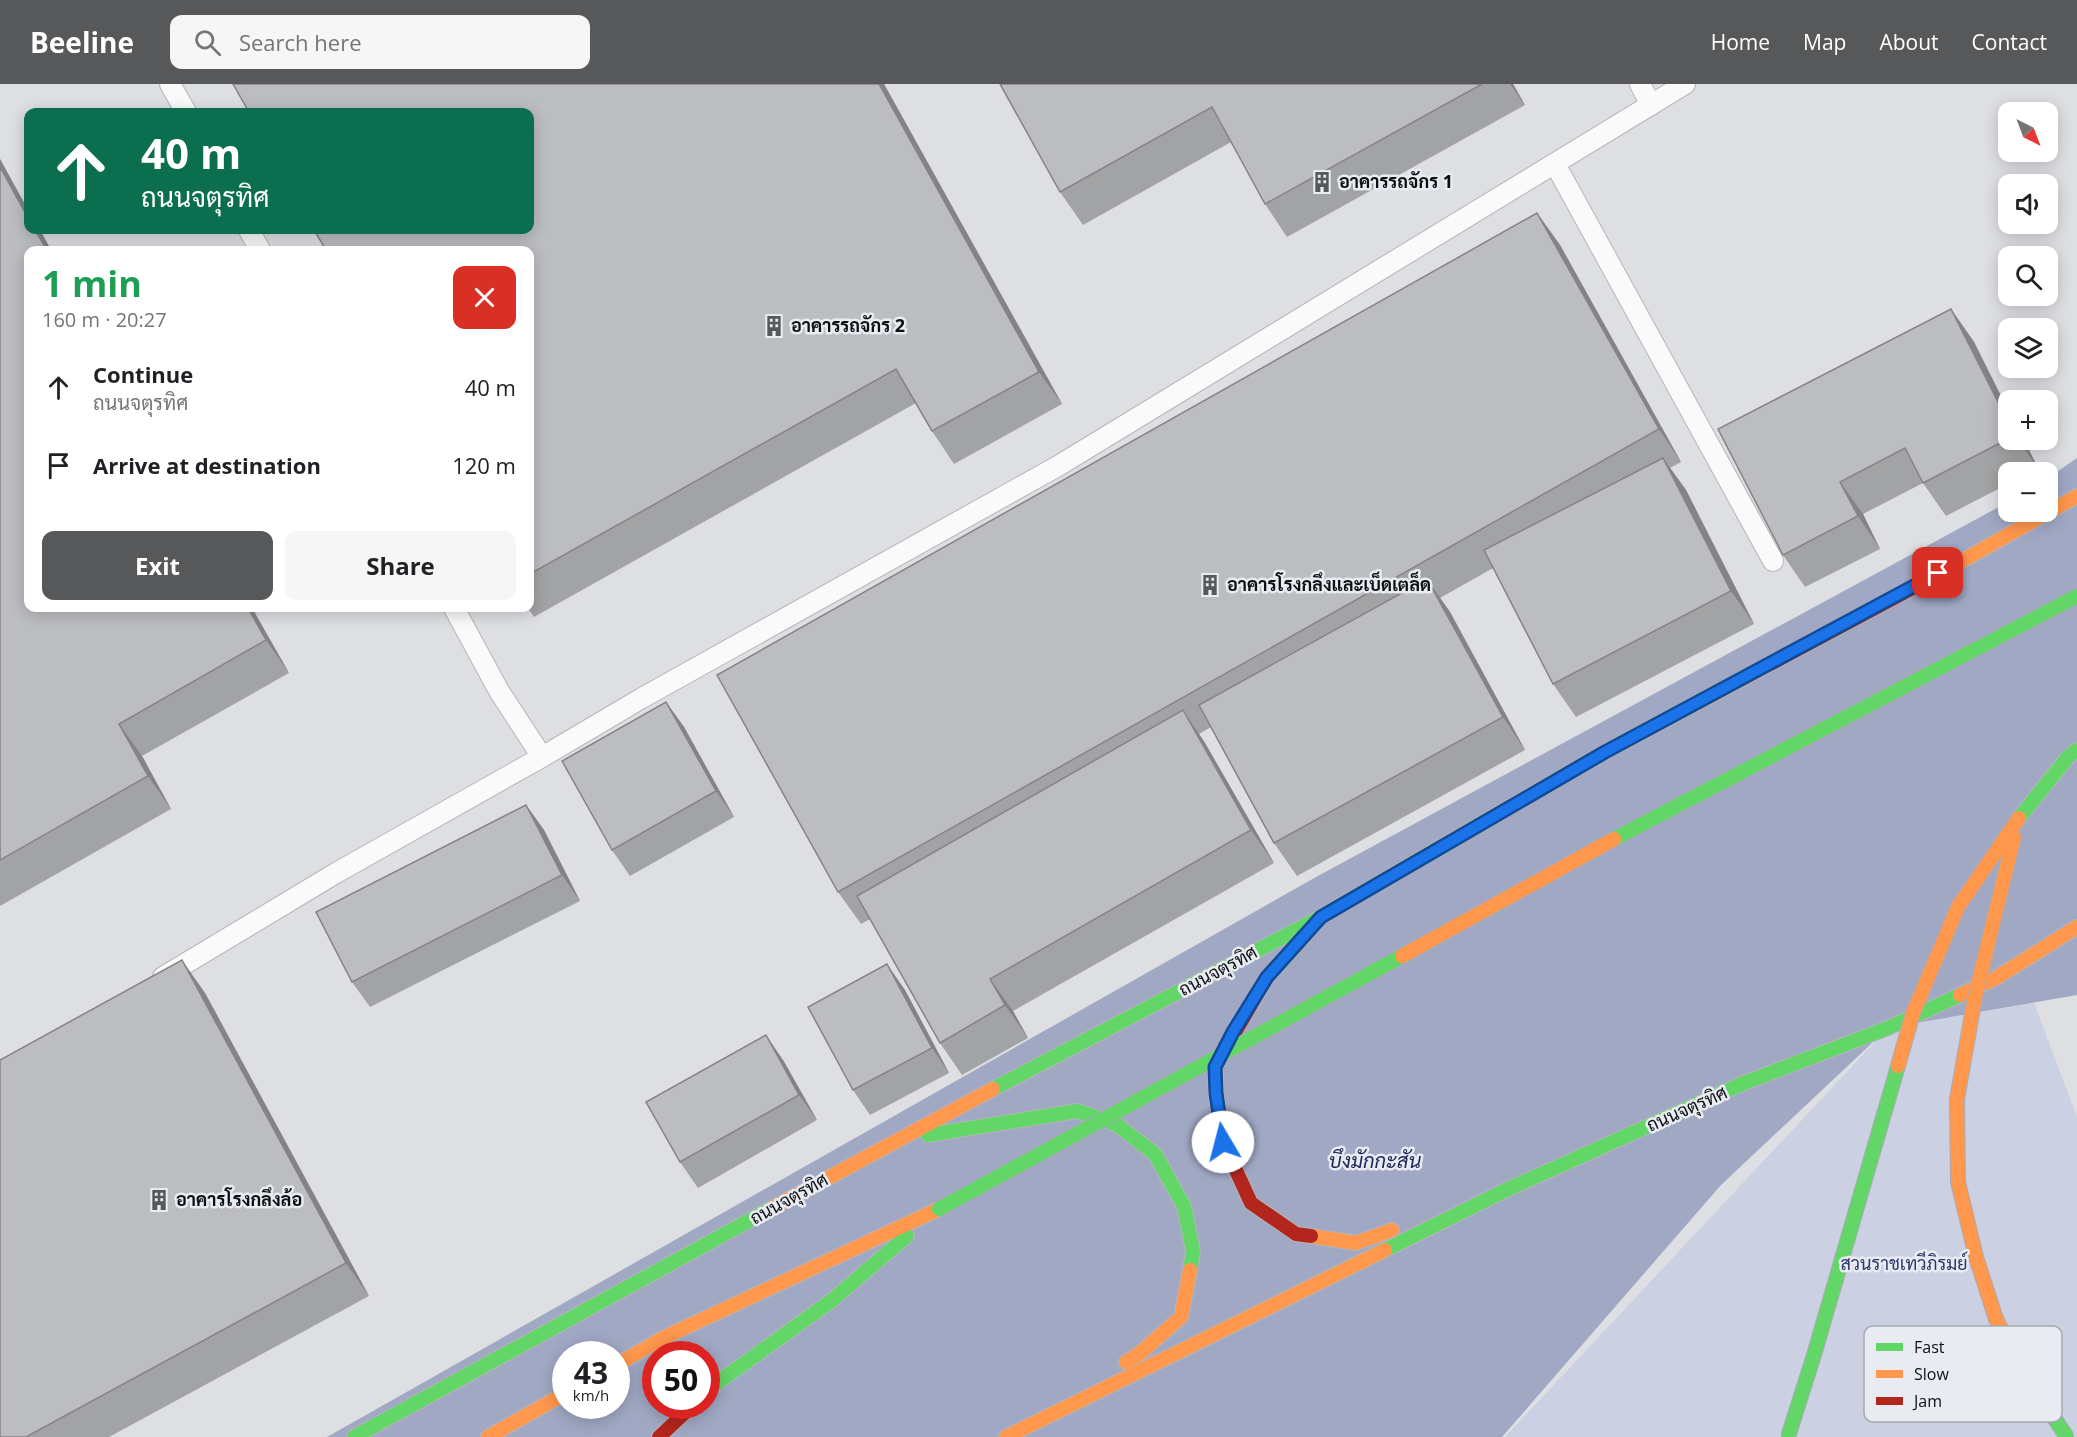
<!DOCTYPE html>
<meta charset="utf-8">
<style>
:root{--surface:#fff;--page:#f6f6f6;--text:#202124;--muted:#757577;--accent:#57585a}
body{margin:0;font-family:"Open Sans",Sarabun,sans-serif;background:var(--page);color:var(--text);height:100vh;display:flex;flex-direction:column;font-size:22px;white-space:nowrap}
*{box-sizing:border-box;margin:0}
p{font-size:20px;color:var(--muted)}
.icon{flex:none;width:33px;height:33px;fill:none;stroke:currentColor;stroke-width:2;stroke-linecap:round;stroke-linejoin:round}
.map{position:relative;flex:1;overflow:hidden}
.drawer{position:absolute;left:24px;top:162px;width:510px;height:366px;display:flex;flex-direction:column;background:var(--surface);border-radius:12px;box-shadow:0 3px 15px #0003}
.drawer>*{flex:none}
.guide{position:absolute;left:24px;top:24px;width:510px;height:126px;border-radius:12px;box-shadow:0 3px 15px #0003;background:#0b6e4f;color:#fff;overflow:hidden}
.needle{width:39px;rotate:138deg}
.buttons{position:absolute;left:1998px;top:18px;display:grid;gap:12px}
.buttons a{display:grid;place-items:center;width:60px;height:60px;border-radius:12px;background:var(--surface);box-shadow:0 3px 15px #0003;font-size:30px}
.speed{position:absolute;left:552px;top:1257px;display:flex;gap:12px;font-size:30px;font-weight:700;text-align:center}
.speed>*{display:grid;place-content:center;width:78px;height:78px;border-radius:50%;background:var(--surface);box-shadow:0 3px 15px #0003;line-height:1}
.speed small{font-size:15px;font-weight:400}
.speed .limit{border:9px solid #d22;background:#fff;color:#111}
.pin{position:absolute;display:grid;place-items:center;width:51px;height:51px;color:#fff;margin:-26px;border-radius:12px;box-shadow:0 3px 9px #0006}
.me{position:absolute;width:66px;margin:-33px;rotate:352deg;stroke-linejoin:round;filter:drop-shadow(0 0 4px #0008)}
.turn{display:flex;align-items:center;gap:21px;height:126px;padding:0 18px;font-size:27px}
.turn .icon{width:78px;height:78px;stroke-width:2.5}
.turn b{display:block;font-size:42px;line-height:51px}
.round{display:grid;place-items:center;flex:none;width:63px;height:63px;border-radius:12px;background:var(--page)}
.summary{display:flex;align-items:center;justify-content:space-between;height:102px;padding:0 18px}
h1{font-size:36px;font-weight:700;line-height:45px;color:#1e9e55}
.button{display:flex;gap:12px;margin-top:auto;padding:12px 18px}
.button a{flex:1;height:69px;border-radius:12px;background:var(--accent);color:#fff;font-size:24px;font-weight:700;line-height:69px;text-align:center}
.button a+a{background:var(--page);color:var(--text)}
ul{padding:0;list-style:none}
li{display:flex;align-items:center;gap:18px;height:78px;padding:0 18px}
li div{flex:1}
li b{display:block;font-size:22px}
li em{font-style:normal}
header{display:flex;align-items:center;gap:36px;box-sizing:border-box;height:84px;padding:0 30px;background:var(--accent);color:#fff}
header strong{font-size:28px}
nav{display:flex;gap:33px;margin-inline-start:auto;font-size:21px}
.search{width:420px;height:54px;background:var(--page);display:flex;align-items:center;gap:15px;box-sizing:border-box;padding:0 21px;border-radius:12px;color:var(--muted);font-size:22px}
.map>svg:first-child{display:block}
.green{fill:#cbd0e2}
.water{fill:#a0a8c4;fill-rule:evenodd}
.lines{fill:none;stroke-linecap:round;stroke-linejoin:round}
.lane-casing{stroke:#b5b6b9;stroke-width:22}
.fast-casing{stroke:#b5b6b9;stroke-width:16}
.slow-casing{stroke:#b5b6b9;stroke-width:16}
.jam-casing{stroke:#b5b6b9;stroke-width:16}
.lane{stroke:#fafafb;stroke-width:20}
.fast{stroke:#63d668;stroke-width:14}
.slow{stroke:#ff974d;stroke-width:14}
.jam{stroke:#b3261e;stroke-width:14}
.fast-bridge-casing{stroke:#aaacb6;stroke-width:16;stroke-linecap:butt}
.slow-bridge-casing{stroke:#aaacb6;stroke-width:16;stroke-linecap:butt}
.fast-bridge{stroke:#63d668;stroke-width:14}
.slow-bridge{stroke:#ff974d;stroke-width:14}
.wall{fill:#a2a3a5}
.shaded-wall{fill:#848486}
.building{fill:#bcbdc0;stroke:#848486;stroke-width:1.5}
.route-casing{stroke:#114b97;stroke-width:15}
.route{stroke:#1a73e8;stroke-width:10}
.labels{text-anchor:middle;stroke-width:5;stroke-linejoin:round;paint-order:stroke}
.poi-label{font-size:18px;font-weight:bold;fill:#0e0f11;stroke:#e9ebf3;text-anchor:start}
.street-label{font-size:18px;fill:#0e0f11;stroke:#e9ebf3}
.park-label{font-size:18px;fill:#2d3769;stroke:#e9ebf3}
.water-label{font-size:20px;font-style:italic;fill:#202858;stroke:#e9ebf3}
.key{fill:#e9ebf3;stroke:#a7a9af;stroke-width:1.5}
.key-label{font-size:16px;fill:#0e0f11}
</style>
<header>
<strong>Beeline</strong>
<div class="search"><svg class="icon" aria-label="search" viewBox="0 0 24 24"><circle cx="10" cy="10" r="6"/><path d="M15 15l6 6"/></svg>Search here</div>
<nav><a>Home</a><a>Map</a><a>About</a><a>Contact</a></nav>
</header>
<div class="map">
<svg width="2077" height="1353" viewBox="0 0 2077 1353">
<rect width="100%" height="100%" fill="#dedfe3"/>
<!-- green -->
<path class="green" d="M2034,919L2077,1033V1353H1505L1888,944Z"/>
<!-- water -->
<path class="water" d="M2077,374V911L1888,944L1721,1101L1502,1353H327L1316,793L2008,418V428H2048V394ZM566,1270H616V1322H566ZM656,1270H706V1322H656Z"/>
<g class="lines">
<defs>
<g id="lane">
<path d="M170,0L186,28"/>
<path d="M1640,0L1651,21"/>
<path d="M1555,80L1773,477"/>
<path d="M249,146L260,166"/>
<path d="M454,524L499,607L542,673L642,614L1058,382L1685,0"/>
<path d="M163,893L336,789L542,673"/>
</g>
<g id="fast">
<path d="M2019,734L2068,673L2077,666"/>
<path d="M993,1005L1321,833L1439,764"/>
<path d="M928,1051L1077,1027L1116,1040L1155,1070L1184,1122L1193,1167L1190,1186"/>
<path d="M1385,1166L1506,1106L1744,999L1888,944L1960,911"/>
<path d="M706,1307L831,1217L907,1152"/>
<path d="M354,1353L774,1123"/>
</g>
<g id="slow">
<path d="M1935,492L2077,412"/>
<path d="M1439,764L1605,668L1772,579"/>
<path d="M1960,911L1996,894L2077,843"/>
<path d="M774,1123L993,1005"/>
<path d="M1311,1152L1356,1159L1392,1146"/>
<path d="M1126,1278L1139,1270L1181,1233L1190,1186"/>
<path d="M616,1281L667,1252L939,1125"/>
<path d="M488,1353L566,1309"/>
<path d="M1006,1353L1385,1166"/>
</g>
<g id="jam">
<path d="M1772,579L1935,492"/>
<path d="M1306,850L1267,893L1215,983L1216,1009L1223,1058L1251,1119L1296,1150L1311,1152"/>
<path d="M659,1353L692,1322"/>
</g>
</defs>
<!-- lane casing -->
<use href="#lane" class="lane-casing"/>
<!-- fast casing -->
<use href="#fast" class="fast-casing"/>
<!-- slow casing -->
<use href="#slow" class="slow-casing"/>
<!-- jam casing -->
<use href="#jam" class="jam-casing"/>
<!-- lane -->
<use href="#lane" class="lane"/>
<!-- fast -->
<use href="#fast" class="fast"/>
<!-- slow -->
<use href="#slow" class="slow"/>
<!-- jam -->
<use href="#jam" class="jam"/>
<defs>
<g id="fast-bridge">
<path d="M1614,755L2077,512"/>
<path d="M939,1125L1402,872"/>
<path d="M2009,1260L2029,1297L2067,1353"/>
<path d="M1788,1353L1814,1271L1898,982"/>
</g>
<g id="slow-bridge">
<path d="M1402,872L1614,755"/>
<path d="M1898,982L1913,929L1958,823L2019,734"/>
<path d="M2009,1260L1996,1235L1976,1173L1958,1098L1957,1015L1975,913L2014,753"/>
</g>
</defs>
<!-- fast-bridge casing -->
<use href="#fast-bridge" class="fast-bridge-casing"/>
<!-- slow-bridge casing -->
<use href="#slow-bridge" class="slow-bridge-casing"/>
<!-- fast-bridge -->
<use href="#fast-bridge" class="fast-bridge"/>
<!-- slow-bridge -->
<use href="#slow-bridge" class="slow-bridge"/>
</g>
<!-- wall -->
<g class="wall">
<path d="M233,0H884L1062,320L954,380L932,347L916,319L534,533L528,524H530V166Z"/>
<path d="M1000,0H1513L1525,21L1287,153L1265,120L1231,58L1083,141L1060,108Z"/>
<path d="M0,75L28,126V146H40L51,166H28V524H252L289,589L142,672L171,725L0,822Z"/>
<path d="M1537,129L1560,161L1681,378L1670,384L1686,406L1754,540L1576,633L1553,600L1493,484L1440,514L1450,528L1525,666L1297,792L1274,759L1211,643L1199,650L1205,659L1274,779L1013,927L1028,954L962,991L940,959L870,835L861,840L838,808Z"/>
<path d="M1951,225L1974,258L2008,326V356H2024L2038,384L2030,388H2008V400L1946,432L1923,399L1863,430L1880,465L1805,503L1783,471Z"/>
<path d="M666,618L684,643L734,733L630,792L612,766Z"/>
<path d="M526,721L544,746L580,817L370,923L352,898Z"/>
<path d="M905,906L949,989L870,1031L853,1006Z"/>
<path d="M205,909L369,1212L109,1353H0Z"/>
<path d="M783,976L817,1036L698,1104L680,1078Z"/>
</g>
<!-- shaded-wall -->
<g class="shaded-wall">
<path d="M879,0H884L1062,320L1039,288Z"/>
<path d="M1510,0H1513L1525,21Z"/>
<path d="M0,75L28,126V134L0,83Z"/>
<path d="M1537,129L1560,161L1681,378L1659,345Z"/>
<path d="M35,146H40L51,166H47Z"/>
<path d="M1951,225L1974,258L2008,326V338Z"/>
<path d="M2018,356H2024L2038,384Z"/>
<path d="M1663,374L1686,406L1754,540L1731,507Z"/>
<path d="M1840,398L1863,430L1880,465L1858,432Z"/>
<path d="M1427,495L1450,528L1525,666L1503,633Z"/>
<path d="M248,524H252L289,589L266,556Z"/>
<path d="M666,618L684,643L734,733L716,707Z"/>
<path d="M1183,626L1205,659L1274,779L1251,746Z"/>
<path d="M119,640L142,672L171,725L148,692Z"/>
<path d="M526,721L544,746L580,817L562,791Z"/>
<path d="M182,876L205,909L369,1212L346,1179Z"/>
<path d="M887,880L905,906L949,989L932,964Z"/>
<path d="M990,895L1013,927L1028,954L1005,921Z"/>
<path d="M766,951L783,976L817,1036L799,1011Z"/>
</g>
<!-- building -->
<g class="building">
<path d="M233,0H879L1039,288L932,347L896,285L530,490V166H326L314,146H530V28H249Z"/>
<path d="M1000,0H1482L1265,120L1212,23L1060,108Z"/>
<path d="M0,83L28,134V146H35L47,166H28V524H248L266,556L119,640L148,692L0,776Z"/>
<path d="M1537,129L1659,345L838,808L717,591Z"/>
<path d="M1951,225L2008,338V355L1923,399L1905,364L1840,398L1858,432L1783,471L1718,345Z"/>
<path d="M1663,374L1731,507L1553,600L1484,466Z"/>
<path d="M1427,495L1503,633L1274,759L1199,621Z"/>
<path d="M666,618L716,707L612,766L562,677Z"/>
<path d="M1183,626L1251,746L990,895L1005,921L940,959L857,812Z"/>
<path d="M526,721L562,791L352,898L316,828Z"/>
<path d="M182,876L346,1179L26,1353H0V976Z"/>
<path d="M887,880L932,964L853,1006L808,923Z"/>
<path d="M766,951L799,1011L680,1078L646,1018Z"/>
</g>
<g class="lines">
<defs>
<path id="route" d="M1223,1058L1216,1009L1215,983L1233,948L1267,893L1321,833L1605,668L1938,489"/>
</defs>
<!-- route casing -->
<use href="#route" class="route-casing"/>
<!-- route -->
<use href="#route" class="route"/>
</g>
<!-- icons -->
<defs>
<symbol id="building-bare" viewBox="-9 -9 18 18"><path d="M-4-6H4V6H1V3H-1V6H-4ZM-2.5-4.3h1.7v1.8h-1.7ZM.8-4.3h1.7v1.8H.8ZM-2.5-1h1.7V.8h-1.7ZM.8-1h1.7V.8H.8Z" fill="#57585a" stroke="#e9ebf3" stroke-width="2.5" paint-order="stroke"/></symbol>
</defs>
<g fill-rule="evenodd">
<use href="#building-bare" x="1307" y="83" width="30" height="30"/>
<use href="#building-bare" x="759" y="227" width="30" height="30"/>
<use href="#building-bare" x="1195" y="486" width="30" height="30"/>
<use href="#building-bare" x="144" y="1101" width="30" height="30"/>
</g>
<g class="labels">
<!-- poi labels -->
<g class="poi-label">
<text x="1339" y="104">อาคารรถจักร 1</text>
<text x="791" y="248">อาคารรถจักร 2</text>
<text x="1227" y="507">อาคารโรงกลึงและเบ็ดเตล็ด</text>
<text x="176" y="1122">อาคารโรงกลึงล้อ</text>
</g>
<!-- street labels -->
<g class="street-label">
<text transform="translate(1218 887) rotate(-28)" y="6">ถนนจตุรทิศ</text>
<text transform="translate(1687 1025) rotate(-24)" y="6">ถนนจตุรทิศ</text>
<text transform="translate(789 1115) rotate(-29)" y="6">ถนนจตุรทิศ</text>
</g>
<!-- park labels -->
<g class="park-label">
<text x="1904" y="1186">สวนราชเทวีภิรมย์</text>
</g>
<!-- water labels -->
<g class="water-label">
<text x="1375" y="1084">บึงมักกะสัน</text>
</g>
</g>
<!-- legend -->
<rect x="1864" y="1242" width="198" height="96" rx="9" class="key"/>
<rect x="1876" y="1259" width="27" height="8" fill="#63d668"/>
<rect x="1876" y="1286" width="27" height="8" fill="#ff974d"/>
<rect x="1876" y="1313" width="27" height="8" fill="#b3261e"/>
<g class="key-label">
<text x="1914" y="1269">Fast</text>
<text x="1914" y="1296">Slow</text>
<text x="1914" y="1323">Jam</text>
</g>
</svg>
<div class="buttons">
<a><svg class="needle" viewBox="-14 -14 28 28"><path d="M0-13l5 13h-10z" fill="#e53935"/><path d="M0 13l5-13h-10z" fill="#757577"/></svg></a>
<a><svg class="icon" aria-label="sound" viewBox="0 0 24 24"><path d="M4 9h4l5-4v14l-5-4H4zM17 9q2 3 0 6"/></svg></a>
<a><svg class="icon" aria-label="search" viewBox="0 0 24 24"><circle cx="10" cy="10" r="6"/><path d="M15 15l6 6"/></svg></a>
<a><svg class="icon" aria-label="layers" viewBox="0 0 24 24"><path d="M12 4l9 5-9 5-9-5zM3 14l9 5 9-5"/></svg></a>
<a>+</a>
<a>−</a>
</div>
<div class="speed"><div>43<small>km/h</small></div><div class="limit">50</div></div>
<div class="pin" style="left:1938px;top:489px;background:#d93025"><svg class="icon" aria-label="arrive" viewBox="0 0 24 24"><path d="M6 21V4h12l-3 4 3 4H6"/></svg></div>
<svg class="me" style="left:1223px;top:1058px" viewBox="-20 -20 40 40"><circle r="19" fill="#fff"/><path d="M0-13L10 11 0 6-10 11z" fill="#1a73e8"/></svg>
<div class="guide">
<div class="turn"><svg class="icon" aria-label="ahead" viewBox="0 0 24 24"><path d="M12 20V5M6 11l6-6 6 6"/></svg><div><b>40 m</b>ถนนจตุรทิศ</div></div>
</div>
<section class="drawer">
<div class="summary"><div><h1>1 min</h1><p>160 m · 20:27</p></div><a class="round" style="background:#d93025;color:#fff"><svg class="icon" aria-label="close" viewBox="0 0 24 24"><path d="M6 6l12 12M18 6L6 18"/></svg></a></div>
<ul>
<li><svg class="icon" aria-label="ahead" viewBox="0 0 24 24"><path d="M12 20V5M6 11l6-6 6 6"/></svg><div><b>Continue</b><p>ถนนจตุรทิศ</p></div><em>40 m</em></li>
<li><svg class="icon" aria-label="arrive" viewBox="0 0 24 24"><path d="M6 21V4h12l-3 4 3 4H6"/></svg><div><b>Arrive at destination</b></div><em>120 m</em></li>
</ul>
<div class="button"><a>Exit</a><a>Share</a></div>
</section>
</div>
